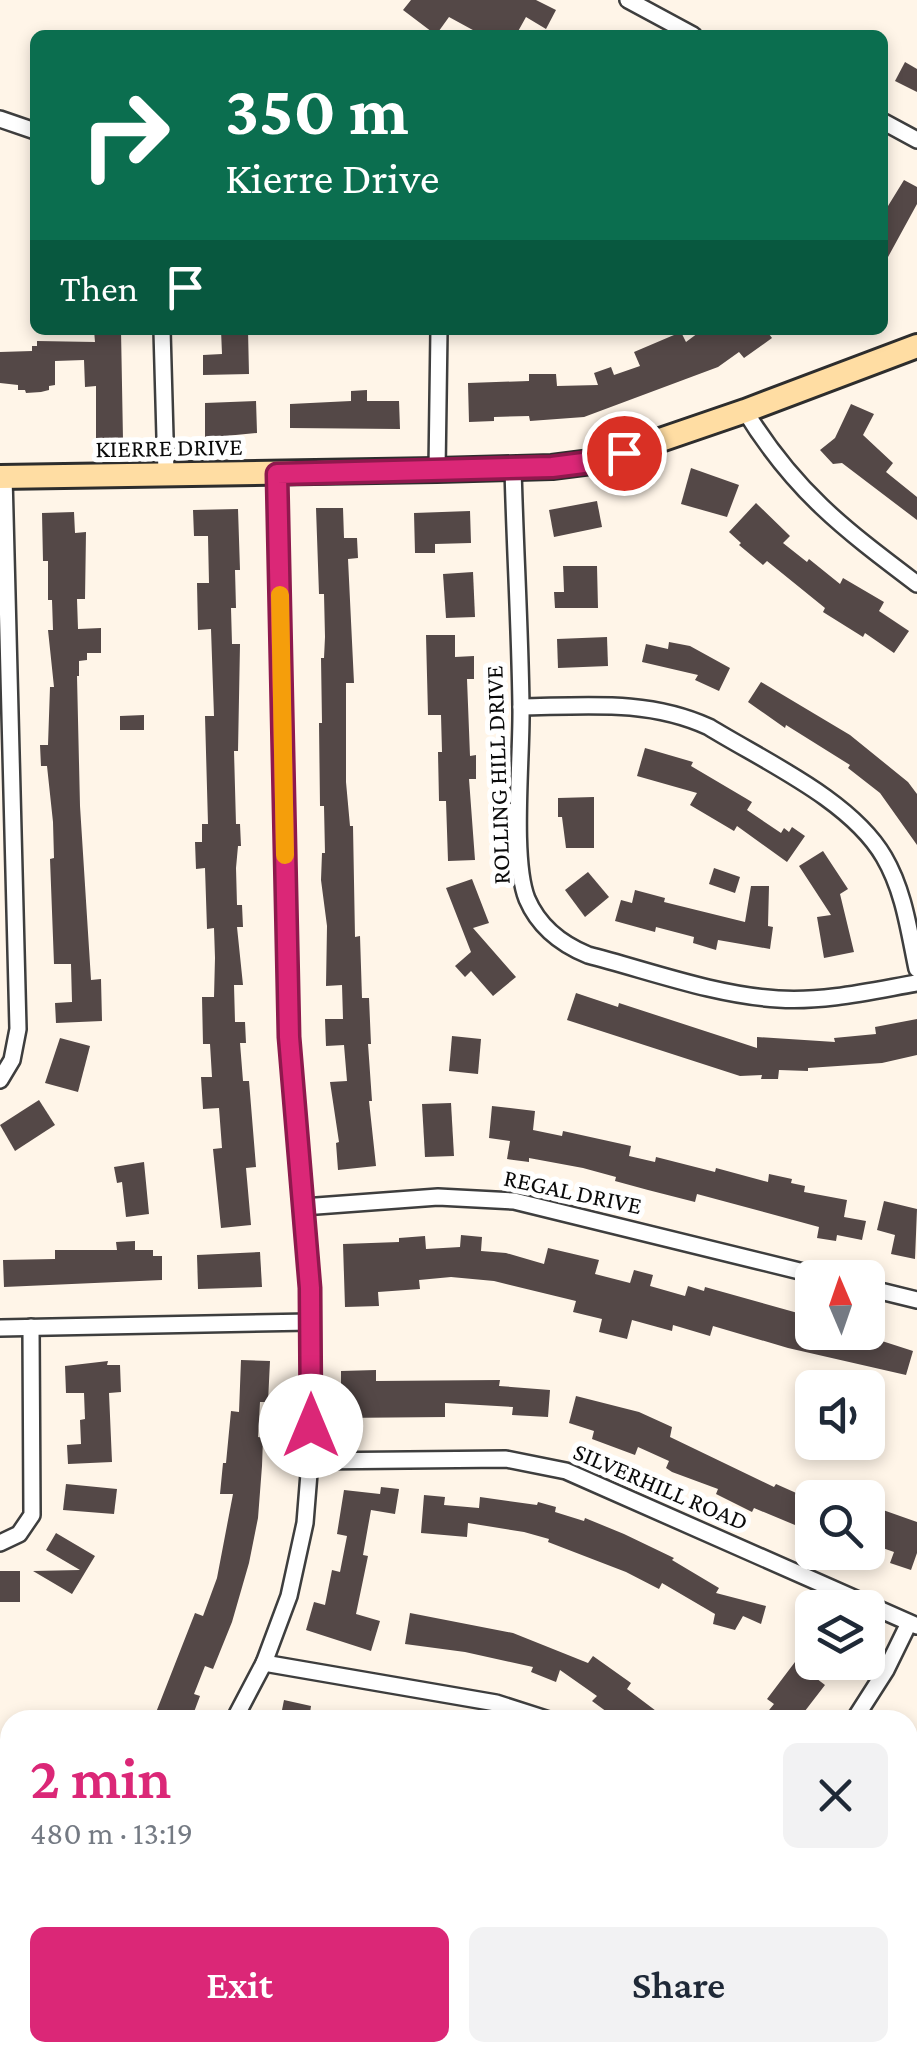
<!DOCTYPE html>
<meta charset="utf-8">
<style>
:root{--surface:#fff;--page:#f2f2f3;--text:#1f2937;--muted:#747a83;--accent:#db2777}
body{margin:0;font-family:"Crimson Pro",serif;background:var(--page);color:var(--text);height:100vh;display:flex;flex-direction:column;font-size:38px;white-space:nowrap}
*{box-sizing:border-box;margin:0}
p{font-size:32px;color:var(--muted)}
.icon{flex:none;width:55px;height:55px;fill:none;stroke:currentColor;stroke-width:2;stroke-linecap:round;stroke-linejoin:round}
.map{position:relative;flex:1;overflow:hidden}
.drawer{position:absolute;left:0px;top:1710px;width:918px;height:352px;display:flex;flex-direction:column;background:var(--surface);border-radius:30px 30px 0 0;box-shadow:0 5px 15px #0003}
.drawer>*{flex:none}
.guide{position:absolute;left:30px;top:30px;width:858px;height:305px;border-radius:15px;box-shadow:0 5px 15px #0003;background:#0b6e4f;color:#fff;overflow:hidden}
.needle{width:65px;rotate:358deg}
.tools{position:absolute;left:795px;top:1260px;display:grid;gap:20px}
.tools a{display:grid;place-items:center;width:90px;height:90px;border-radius:15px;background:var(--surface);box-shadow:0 5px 15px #0003;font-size:50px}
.pin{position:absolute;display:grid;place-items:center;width:85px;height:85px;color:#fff;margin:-42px;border:5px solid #fff;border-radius:50%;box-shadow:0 2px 10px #0007}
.me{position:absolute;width:110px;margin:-55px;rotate:0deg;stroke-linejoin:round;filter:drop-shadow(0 0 8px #0008)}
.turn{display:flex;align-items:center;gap:35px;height:210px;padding:0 30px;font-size:45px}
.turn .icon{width:130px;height:130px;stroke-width:2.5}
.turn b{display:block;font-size:70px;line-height:85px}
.then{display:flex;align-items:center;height:95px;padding:0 30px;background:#0003;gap:20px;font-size:38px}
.round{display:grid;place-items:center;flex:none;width:105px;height:105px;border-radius:15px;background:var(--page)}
.summary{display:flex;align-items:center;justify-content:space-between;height:170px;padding:0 30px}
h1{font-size:60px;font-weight:600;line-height:75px;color:var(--accent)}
.primary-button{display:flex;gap:20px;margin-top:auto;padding:20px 30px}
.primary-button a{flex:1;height:115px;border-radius:15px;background:var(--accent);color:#fff;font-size:40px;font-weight:600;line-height:115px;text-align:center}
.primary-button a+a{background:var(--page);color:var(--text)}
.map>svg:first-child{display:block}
.building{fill:#544847}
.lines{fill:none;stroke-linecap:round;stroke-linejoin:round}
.street-casing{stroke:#3e3e3e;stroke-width:20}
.secondary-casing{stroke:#2d2d2d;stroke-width:28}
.street{stroke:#fff;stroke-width:15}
.secondary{stroke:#ffdda3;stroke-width:22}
.route-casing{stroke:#8e194d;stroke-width:25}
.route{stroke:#db2777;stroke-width:18}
.slow{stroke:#f59e0b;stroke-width:18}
.labels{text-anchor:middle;stroke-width:10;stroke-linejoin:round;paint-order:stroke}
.street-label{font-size:25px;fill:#0b0b0b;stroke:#fff}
</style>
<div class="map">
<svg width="917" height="2062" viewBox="0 0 917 2062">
<rect width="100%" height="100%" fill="#fff5e8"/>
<!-- building -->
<g class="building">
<path d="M411,0H536L556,10L546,29L526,17L516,35H482L449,17L436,35L403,10Z"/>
<path d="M905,62L917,69V92L895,81Z"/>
<path d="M904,180L917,187V204L882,268V203L888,206Z"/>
<path d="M94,330H121L123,440L96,441V386L85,387L84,360L55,361V385L49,386V390L41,392L26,393L25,390H18V385L0,383V352L32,351V346H37V341L95,342Z"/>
<path d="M221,330H248L249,374L203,375V355L222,354Z"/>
<path d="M702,330H766L772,338L744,358L739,352L718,367L584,417L530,421L529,416L494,417V421L469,422L468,383L529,381V374H556L557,386L598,385L594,373L611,367L614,375L640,366L634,352L681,332L686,342Z"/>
<path d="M367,390V401H399L400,429L290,428V404L351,401V391Z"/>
<path d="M256,401L257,433L205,438V403Z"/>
<path d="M851,404L874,414L863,435L893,463L886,472L917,497V520L842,463L833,464L820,450L835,438Z"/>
<path d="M691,468L739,485L727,517L681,504Z"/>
<path d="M597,501L602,527L554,537L549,510Z"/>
<path d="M756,503L790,536L783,543L807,562L809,559L840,584L843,578L884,602L879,611L909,631L894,653L865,633L863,637L823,612L825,608L767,561L763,565L739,545L741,543L729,532Z"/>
<path d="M316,508H343L344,538H357L358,558L348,559L354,683H346V782L350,826H353L355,937L360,936L362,998H369L371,1044H368L372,1101H369L376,1166L338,1170L336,1143L339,1142L330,1082L347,1081L344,1045L326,1046L325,1019H343L342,985L326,986L327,926L321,880L322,853H325L324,806H320L319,723H322L321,658H324L325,637L324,594H319Z"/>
<path d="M238,509L240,570H235L236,608H231L232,644H240L238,751H234L236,824H240L241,846H238L236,868L237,905H242L243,927H237L243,985H234L235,1022H245L246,1043H240L243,1081H249L256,1167L246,1168L251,1225L221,1228L213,1149L222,1148L219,1108L203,1109L201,1077H212L210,1044H203L202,997H214L215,958L214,928L207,929L205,868L196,869L195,842H202V824H208L205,716H214L211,629L198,630L197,583H209L208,536H194L193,510Z"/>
<path d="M470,511L471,543L435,544V553H415L414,513Z"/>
<path d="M74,512L75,533L86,532L85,599H77L78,629L101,628V653H87V660L79,661V676H77L80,806L91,980L101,979L102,1021L56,1023L55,1003L72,1002L71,964H54L50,859L54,858L53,822L47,766H41L40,745H48L50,687H54L48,630H53L52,600H48V561H43L42,513Z"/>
<path d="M563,566H597L598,608H555L554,592H564Z"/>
<path d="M473,572L475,617L446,618L443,574Z"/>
<path d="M426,635H455V657L474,656V679H467L470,756L476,755V779H469L475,860L448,861L446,801H439L438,752H442L441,715H428Z"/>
<path d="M607,637L608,666L558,668L557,639Z"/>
<path d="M669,642L690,646L730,668L719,691L695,680L698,675L642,662L646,644L668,649Z"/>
<path d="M761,682L850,735L908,782L917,794V845L880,793L848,768L850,765L786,725L785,728L748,702Z"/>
<path d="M144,715V730H120V716Z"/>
<path d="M645,748L693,762L691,766L752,802L747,810L781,833L784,828L789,832L792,827L805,836L787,862L737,826L734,831L690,805L697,793L637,776Z"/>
<path d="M594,797V848H566L562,817H558V798Z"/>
<path d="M823,851L848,889L840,894L854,952L824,958L817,917L831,915L799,866Z"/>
<path d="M714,868L740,877L735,893L709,884Z"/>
<path d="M588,872L609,897L585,917L565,890Z"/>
<path d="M472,879L489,923L473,928L516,977L493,996L471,971L465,977L455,966L471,952L446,888Z"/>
<path d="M751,886H769L768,926L773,927L770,949L718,940L716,950L693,943L694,937L656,927L655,932L615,921L621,900L632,903L635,890L665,898L664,902L745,922Z"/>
<path d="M576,993L618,1007L619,1003L757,1048V1037L835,1042L834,1038L876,1034L875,1027L917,1019V1055L882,1063L808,1068V1071L779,1070L778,1079H761L762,1075L740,1076L567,1020Z"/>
<path d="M452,1036L481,1039L478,1074L449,1071Z"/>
<path d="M60,1038L90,1046L78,1092L45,1083Z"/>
<path d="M39,1100L55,1125L15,1151L0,1125Z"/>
<path d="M451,1103L454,1156L425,1157L422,1104Z"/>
<path d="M492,1106L535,1111L533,1130L562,1136L563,1131L631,1146L629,1156L655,1162L656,1157L715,1172L716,1168L768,1182L769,1174L792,1179L791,1183L805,1186L804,1192L847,1200L844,1217L866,1221L862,1240L837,1235L836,1241L817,1238L819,1227L697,1194L695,1202L648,1190L615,1181L616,1177L583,1168L529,1158V1162L507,1159L510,1141L489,1138Z"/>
<path d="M144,1162L149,1214L126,1217L122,1182L117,1183L114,1167Z"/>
<path d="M884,1201L917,1209L915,1259L891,1254L895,1235L877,1230Z"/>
<path d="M461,1235L482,1237L481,1251L506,1253L544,1264L548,1248L599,1260L595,1274L630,1283L634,1270L653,1275L650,1286L685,1296L688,1286L704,1291L705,1287L812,1317V1332H854L913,1351L906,1375L788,1348L713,1326L710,1336L673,1325L672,1331L632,1320L627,1339L599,1332L602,1319L573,1312L576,1301L494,1281L451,1277L419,1280L420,1289L378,1292L379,1306L345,1307L343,1244L399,1242V1238L425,1236L426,1249L460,1247Z"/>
<path d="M135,1241V1250H153V1256H162V1280L4,1287L3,1260L55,1259V1250H117L116,1242Z"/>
<path d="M260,1252L262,1287L198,1289L197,1255Z"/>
<path d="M241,1360L270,1361L268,1402H260L258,1437L263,1438L262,1466L258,1518L249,1563L232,1622L213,1669L205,1666L194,1694L200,1696L191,1720H153L195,1613L203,1616L217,1578L233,1494H220L223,1463H226L231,1411L239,1412Z"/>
<path d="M108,1361L107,1365H120L121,1392L109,1393L112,1462L68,1464L67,1445L81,1444L80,1420L85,1419L84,1393H66L65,1366Z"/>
<path d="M376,1370V1381L500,1380L499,1386L550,1390L548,1417L512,1415L513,1407L445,1403V1417L338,1418L337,1388H341V1371Z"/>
<path d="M576,1396L639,1412L672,1427L670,1437L774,1487L776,1484L812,1500V1517L807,1530L754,1508L752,1512L716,1494L718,1489L672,1472L666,1468L669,1461L638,1447L635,1455L592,1439L594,1431L569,1423Z"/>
<path d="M66,1484L117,1489L114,1514L63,1510Z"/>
<path d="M381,1487L399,1489L395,1514L371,1510L363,1555L368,1556L356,1614L380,1621L371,1651L306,1630L314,1602L325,1605L332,1570L340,1572L347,1536L337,1534L344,1490L380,1494Z"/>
<path d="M424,1495L445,1497L444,1505L479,1508L480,1497L537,1505L538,1502L556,1507L555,1512L584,1521L585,1518L624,1534L674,1558L672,1560L719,1588L716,1593L766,1606L761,1624L743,1616L735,1630L713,1624L715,1614L662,1583L659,1589L626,1572L548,1542L549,1539L524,1532L468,1523L467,1537L421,1533Z"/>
<path d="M883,1510L917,1522V1553L911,1570L890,1563L894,1552L871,1544Z"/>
<path d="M56,1533L95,1556L72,1594L33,1571L80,1570L46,1550Z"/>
<rect x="0" y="1571" width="20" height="31"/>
<path d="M410,1613L513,1633L588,1663L593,1656L631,1683L627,1689L668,1720H618L592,1701L597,1696L560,1670L556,1682L531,1672L533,1667L465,1652L405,1644Z"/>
<path d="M795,1662L825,1685L798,1720H761L774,1704L767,1699Z"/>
<path d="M284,1700L311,1706L309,1720H280Z"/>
</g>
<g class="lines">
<defs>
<g id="street">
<path d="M628,0L693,35"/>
<path d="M0,119L35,131"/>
<path d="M882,121L917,140"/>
<path d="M162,330L166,473"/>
<path d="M745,411C795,492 843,528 917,584"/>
<path d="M513,468C515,548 520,628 521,707C522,755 511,859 527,899C539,927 561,944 588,955C650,971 714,995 778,999C825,1002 871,991 917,983"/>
<path d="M437,470L439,330"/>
<path d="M521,707C586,706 648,699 709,727C764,761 851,800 884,857C904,891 909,931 917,969"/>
<path d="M0,1080L12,1060L18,1029L4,476"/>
<path d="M303,1207L438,1197L514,1201L828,1278"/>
<path d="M868,1288L917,1300"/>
<path d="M0,1328L311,1322"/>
<path d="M310,1461L506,1459L566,1471L917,1626"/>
<path d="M0,1543L19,1534L32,1515L31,1327"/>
<path d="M264,1663L496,1703L549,1720"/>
<path d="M234,1720L264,1663L289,1596L305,1523L310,1461V1288L289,1037L277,473"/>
<path d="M854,1720L886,1670L909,1623"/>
<path d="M0,1984L10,2000"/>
<path d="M0,2051L10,2050"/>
<path d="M40,2052L44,2062"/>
</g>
<path id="secondary" d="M0,477L437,470L552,467L599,461L745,411L917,346"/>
</defs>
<!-- street casing -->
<use href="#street" class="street-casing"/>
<!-- secondary casing -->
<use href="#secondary" class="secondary-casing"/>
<!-- street -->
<use href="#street" class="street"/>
<!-- secondary -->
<use href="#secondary" class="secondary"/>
</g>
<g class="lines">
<defs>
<path id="route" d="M311,1426L310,1288L289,1037L277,474L552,467L599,461L624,453"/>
</defs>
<!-- route casing -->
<use href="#route" class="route-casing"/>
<!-- route -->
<use href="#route" class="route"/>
<!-- slow -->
<path class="slow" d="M280,595L285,855"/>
</g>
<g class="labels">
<!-- street labels -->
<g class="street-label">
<text transform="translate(169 447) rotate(-1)" y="9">KIERRE DRIVE</text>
<text transform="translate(497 775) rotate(-92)" y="9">ROLLING HILL DRIVE</text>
<text transform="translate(573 1191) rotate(12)" y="9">REGAL DRIVE</text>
<text transform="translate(661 1486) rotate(23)" y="9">SILVERHILL ROAD</text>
</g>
</g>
</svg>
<div class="tools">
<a><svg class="needle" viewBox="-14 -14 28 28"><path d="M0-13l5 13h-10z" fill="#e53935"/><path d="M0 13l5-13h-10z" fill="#747a83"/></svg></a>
<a><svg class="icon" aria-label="sound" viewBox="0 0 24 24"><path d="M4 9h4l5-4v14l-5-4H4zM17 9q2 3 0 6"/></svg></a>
<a><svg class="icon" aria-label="search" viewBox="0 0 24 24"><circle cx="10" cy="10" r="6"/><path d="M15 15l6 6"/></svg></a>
<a><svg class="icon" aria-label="layers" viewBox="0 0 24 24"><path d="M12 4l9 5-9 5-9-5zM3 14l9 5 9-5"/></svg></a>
</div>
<div class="pin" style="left:624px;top:453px;background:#d93025"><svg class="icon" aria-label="arrive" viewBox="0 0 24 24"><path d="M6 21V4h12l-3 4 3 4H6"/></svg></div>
<svg class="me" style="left:311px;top:1426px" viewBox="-20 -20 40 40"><circle r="19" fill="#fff"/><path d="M0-13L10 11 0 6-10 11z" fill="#db2777"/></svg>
<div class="guide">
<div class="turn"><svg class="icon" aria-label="right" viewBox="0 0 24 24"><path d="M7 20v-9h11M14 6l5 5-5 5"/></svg><div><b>350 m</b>Kierre Drive</div></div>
<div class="then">Then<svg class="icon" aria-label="arrive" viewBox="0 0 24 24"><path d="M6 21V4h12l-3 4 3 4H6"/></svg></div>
</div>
<section class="drawer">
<div class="summary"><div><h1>2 min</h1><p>480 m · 13:19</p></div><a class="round"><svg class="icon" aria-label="close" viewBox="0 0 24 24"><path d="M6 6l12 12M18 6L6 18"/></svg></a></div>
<div class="primary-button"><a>Exit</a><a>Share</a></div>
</section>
</div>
